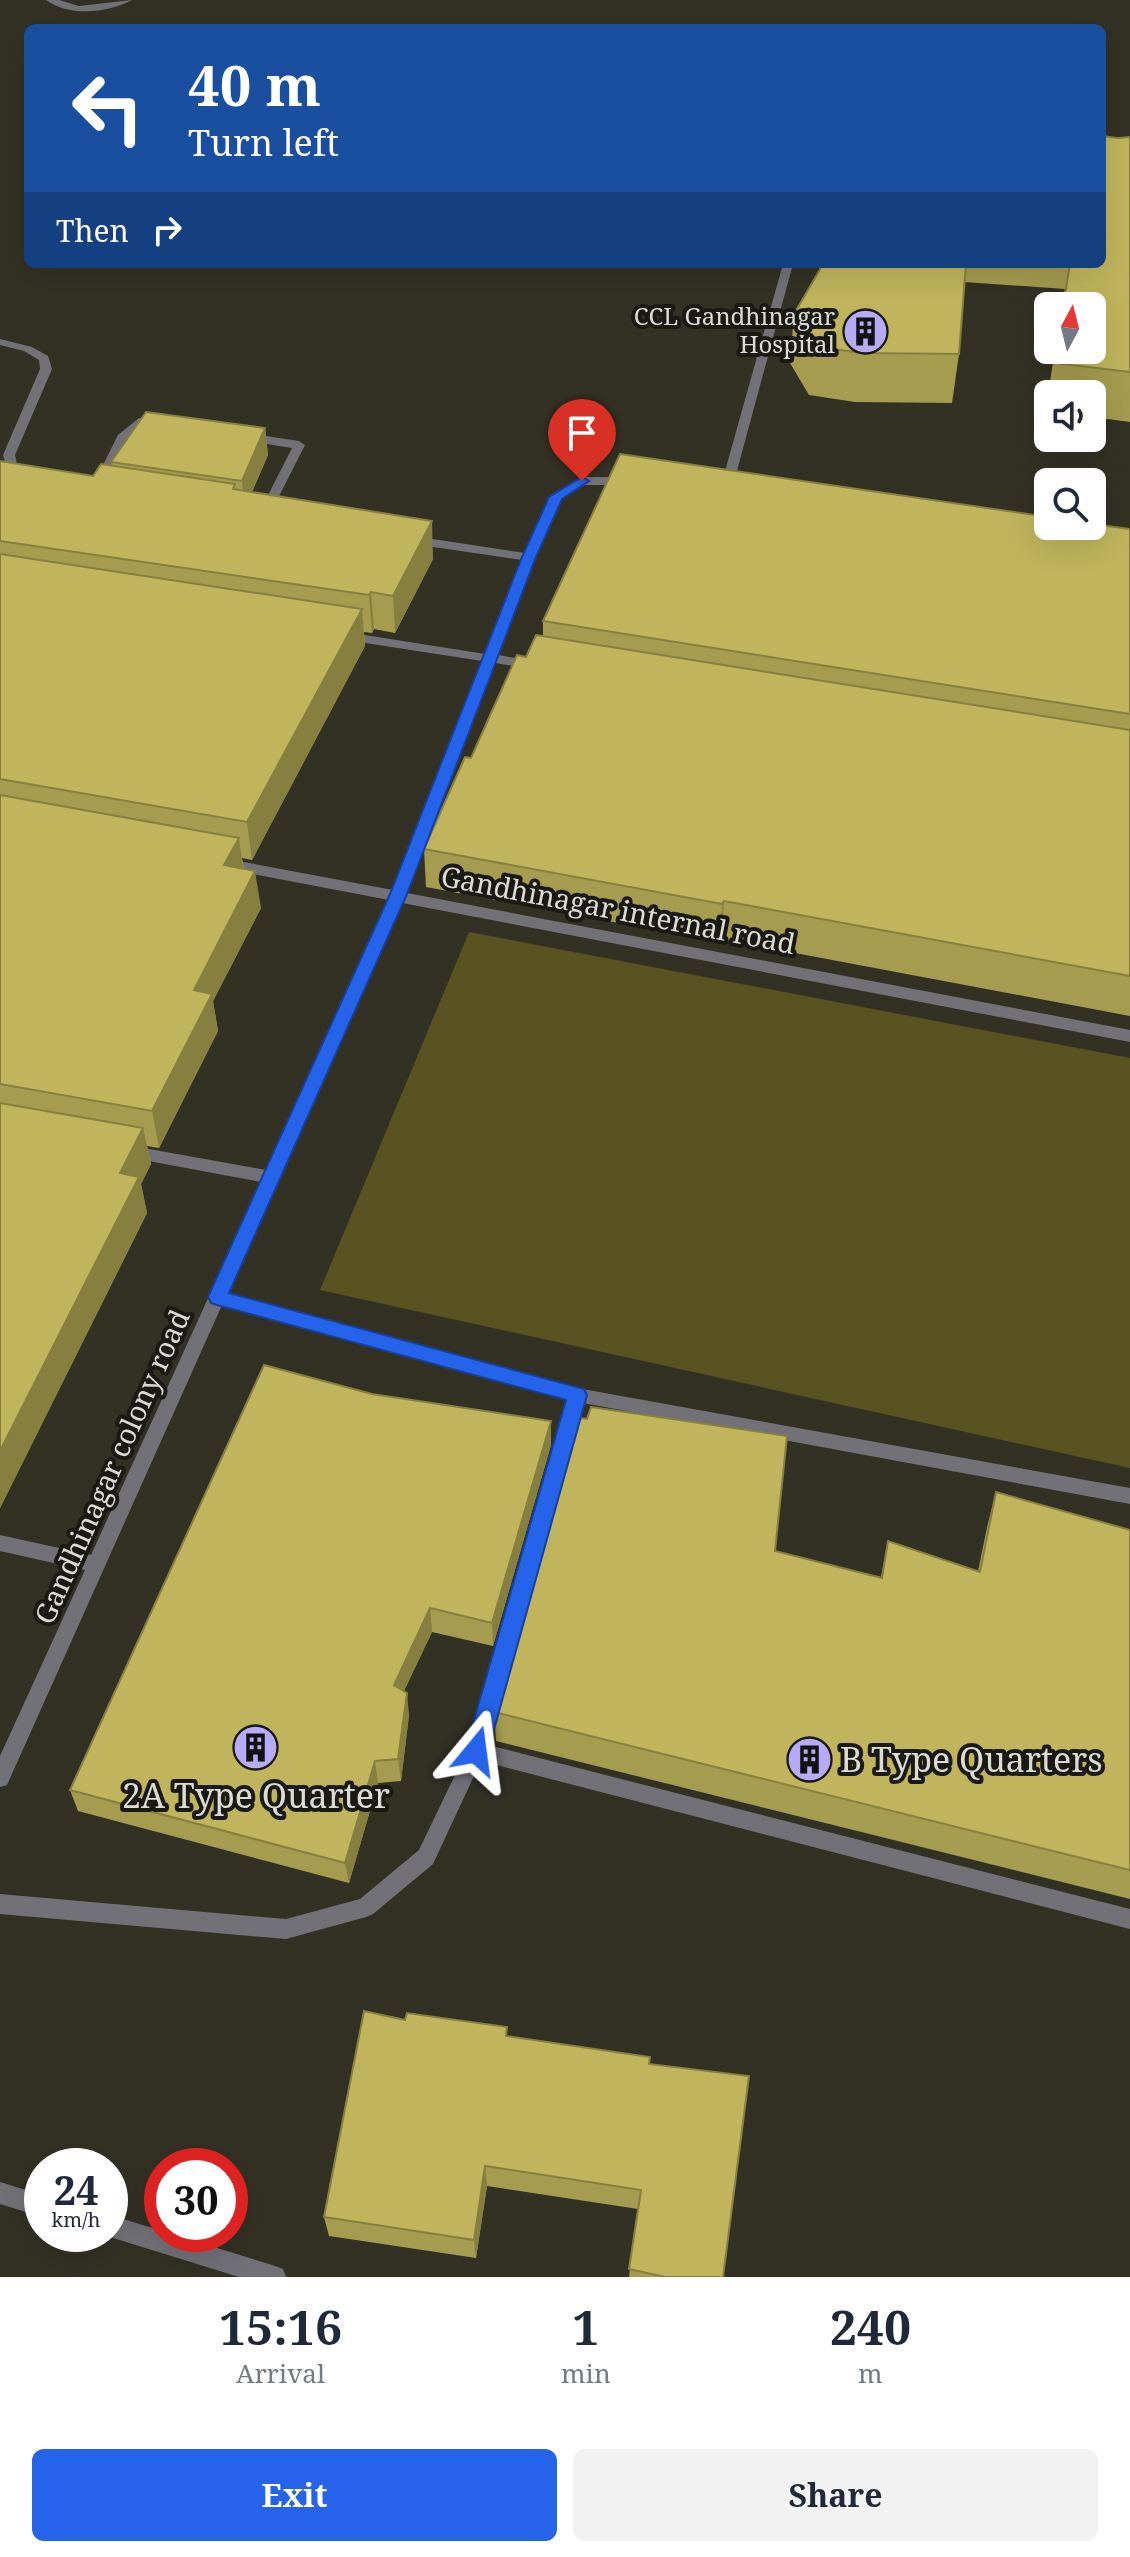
<!DOCTYPE html>
<style>
:root{--surface:#fff;--page:#f2f2f3;--text:#1f2937;--muted:#747a83;--accent:#2563eb}
body{margin:0;font-family:"Noto Serif",serif;background:var(--page);color:var(--text);height:100vh;display:flex;flex-direction:column;font-size:30px;white-space:nowrap}
*{box-sizing:border-box;margin:0}
p{font-size:26px;color:var(--muted)}
.icon{flex:none;width:44px;height:44px;fill:none;stroke:currentColor;stroke-width:2;stroke-linecap:round;stroke-linejoin:round}
.map{position:relative;height:2277px;overflow:hidden}
.drawer{display:flex;flex-direction:column;background:var(--surface);flex:1}
.drawer>*{flex:none}
.top-card{position:absolute;left:24px;top:24px;width:1082px;height:244px;border-radius:12px;box-shadow:0 8px 32px #0002;background:#1a4fa0;color:#fff;overflow:hidden}
.needle{width:52px;rotate:7deg}
.buttons{position:absolute;left:1034px;top:292px;display:grid;gap:16px}
.buttons a{display:grid;place-items:center;width:72px;height:72px;border-radius:12px;background:var(--surface);box-shadow:0 8px 32px #0002;font-size:40px}
.speed{position:absolute;left:24px;top:2148px;display:flex;gap:16px;font-size:40px;font-weight:700;text-align:center}
.speed>*{display:grid;place-content:center;width:104px;height:104px;border-radius:50%;background:var(--surface);box-shadow:0 8px 32px #0002;line-height:1}
.speed small{font-size:20px;font-weight:400}
.speed .limit{border:12px solid #d22;background:#fff;color:#111}
.pin{position:absolute;display:grid;place-items:center;width:68px;height:68px;color:#fff;margin:-82px -34px;border-radius:50% 50% 50% 0;rotate:-45deg;box-shadow:0 0 8px #0007}
.pin .icon{rotate:45deg}
.me{position:absolute;width:88px;margin:-44px;rotate:16deg;stroke-linejoin:round;filter:drop-shadow(0 0 6px #0008)}
.turn{display:flex;align-items:center;gap:28px;height:168px;padding:0 32px;font-size:36px}
.turn .icon{width:104px;height:104px;stroke-width:2.5}
.turn b{display:block;font-size:56px;line-height:68px}
.then{display:flex;align-items:center;height:76px;padding:0 32px;background:#0003;gap:16px;font-size:30px}
.eta{display:flex;justify-content:space-evenly;align-items:center;height:136px;text-align:center}
.eta b{font-size:48px;font-weight:700;line-height:56px}
.action{display:flex;gap:16px;margin-top:auto;padding:16px 32px}
.action a{flex:1;height:92px;border-radius:12px;background:var(--accent);color:#fff;font-size:32px;font-weight:700;line-height:92px;text-align:center}
.action a+a{background:var(--page);color:var(--text)}
.map>svg:first-child{display:block}
.green{fill:#595221}
.lines{fill:none;stroke-linecap:round;stroke-linejoin:round}
.service{fill:#727178;fill-rule:evenodd}
.minor{fill:#727178;fill-rule:evenodd}
.wall{fill:#a59c4f}
.shaded-wall{fill:#867f40}
.building{fill:#c0b55c;stroke:#867f40;stroke-width:2}
.route{fill:#2563eb;stroke:#184099;stroke-width:2}
.labels{text-anchor:middle;stroke-width:8;stroke-linejoin:round;paint-order:stroke}
.far-poi-label{font-size:24px;fill:#dddcd4;stroke:#1a1913;text-anchor:end}
.street-label{font-size:28px;fill:#dddcd4;stroke:#1a1913}
.near-poi-label{font-size:34px;fill:#dddcd4;stroke:#1a1913;text-anchor:start}
</style>
<div class="map">
<svg width="1130" height="2277" viewBox="0 0 1130 2277">
<rect width="100%" height="100%" fill="#333124"/>
<!-- green -->
<path class="green" d="M469,932L1130,1058V1468L320,1290Z"/>
<g class="lines">
<!-- service -->
<path class="service" d="M783,264H793L732,489L730,492H722L720,489Z"/>
<!-- minor -->
<g class="minor">
<path d="M46,0H59L79,6L132,0C108,13 69,17 46,0Z"/>
<path d="M0,339L32,347L48,356L52,369L15,455L17,464L31,473L25,477L7,469L3,455L40,369L39,360L24,351L0,345Z"/>
<path d="M139,418L158,420L164,424L158,428L142,426L127,440L104,486H96L94,483L118,435Z"/>
<path d="M245,433L299,441L305,445L268,518L264,519L258,515L292,448L241,440L239,437Z"/>
<path d="M582,477H629L635,481L629,485H585L561,499L535,557L498,655L532,661L539,665L532,669L495,663L407,893L1130,1030V1042L402,903L227,1293L577,1388L1130,1488V1504L583,1403L488,1745L1130,1909V1929L481,1761L433,1864L373,1914L366,1917L286,1939L0,1914V1894L286,1919L360,1899L419,1850L467,1750L567,1400L222,1305L7,1785L0,1787V1756L85,1570L0,1551V1535L91,1555L261,1182L127,1157L121,1155L119,1151L121,1147L127,1145L266,1170L389,900L222,868L215,863L222,858L393,890L482,661L346,640L339,636L346,632L485,654L522,560L413,544L407,540L413,536L525,553L552,494Z"/>
<path d="M0,2182L42,2195V2217L0,2204Z"/>
<path d="M110,2215L162,2231V2234H172L275,2266L283,2269L286,2277H239L110,2237L102,2234H110Z"/>
</g>
</g>
<!-- wall -->
<g class="wall">
<path d="M1130,137V422L1092,417V394H1048L1055,350H1092V306H1062L1065,289L964,282L959,354L952,403L855,402L809,395L790,363L794,314L823,264H1102L1117,138Z"/>
<path d="M265,428L268,455L252,492L433,559L395,633L374,629L372,633L364,632L365,646L252,860L242,858L244,869L261,908L213,1001L218,1031L159,1148L147,1146L151,1164L141,1184L147,1213L0,1508V461L93,476L112,465L111,462Z"/>
<path d="M1130,529V1016L721,939L720,942L426,887L424,849L471,758L526,657L543,636V621Z"/>
<path d="M372,1394L551,1421V1445L493,1646L432,1632L404,1691L409,1715L401,1781L378,1783L349,1883L78,1811L70,1790Z"/>
<path d="M996,1492L1130,1530V1899L496,1741L494,1712L516,1637V1623L775,1551L881,1577L888,1541L978,1571L988,1523Z"/>
<path d="M405,2020L507,2036L649,2064L723,2277H629L638,2209L487,2186L476,2258L329,2236L324,2217Z"/>
</g>
<!-- shaded-wall -->
<g class="shaded-wall">
<path d="M265,428L268,455L245,508L242,481Z"/>
<path d="M432,521L433,559L395,633L393,596Z"/>
<path d="M371,592L374,629L372,633L369,595Z"/>
<path d="M362,609L365,646L252,860L247,822Z"/>
<path d="M239,838L244,875L224,865Z"/>
<path d="M255,871L261,908L213,1001L218,1031L159,1148L152,1111L194,990Z"/>
<path d="M724,901L721,939L720,942L722,904Z"/>
<path d="M143,1128L151,1164L141,1184L147,1213L0,1508V1451L120,1173Z"/>
<path d="M551,1421V1445L493,1646L492,1623Z"/>
<path d="M430,1608L432,1632L396,1707L394,1685Z"/>
<path d="M407,1693L409,1715L401,1781L398,1759Z"/>
<path d="M375,1761L378,1783L349,1883L345,1863Z"/>
<path d="M485,2166L487,2186L476,2258L474,2240Z"/>
</g>
<!-- building -->
<g class="building">
<path d="M1102,136L1117,138L1130,137V372L1054,363L1056,350H1092V306H1063L1070,264H1102Z"/>
<path d="M823,264H966L959,354L861,353L813,346L794,314Z"/>
<path d="M146,412L265,428L242,481L111,462Z"/>
<path d="M620,454L1048,517V526H1092V524L1130,529V714L543,621Z"/>
<path d="M0,461L93,476L101,464L235,484L233,489L432,521L393,596L371,592L369,595L0,541Z"/>
<path d="M0,554L362,609L247,822L0,779Z"/>
<path d="M536,635L1130,730V976L724,901L722,904L424,849L465,757L471,758L517,655L526,657Z"/>
<path d="M0,795L239,838L224,865L255,871L194,990L212,994L152,1111L0,1084Z"/>
<path d="M0,1103L143,1128L120,1173L139,1177L0,1451Z"/>
<path d="M264,1365L372,1394L551,1421L492,1623L430,1608L394,1685L407,1693L398,1759L375,1761L345,1863L70,1790Z"/>
<path d="M591,1407L787,1436L775,1551L882,1578L888,1541L980,1572L996,1492L1130,1530V1870L494,1712L520,1624L516,1623L574,1417L587,1419Z"/>
<path d="M364,2011L405,2020L407,2013L507,2027L506,2036L650,2057L649,2064L749,2076L723,2277H665L629,2269L641,2190L485,2166L474,2240L324,2217Z"/>
</g>
<!-- route -->
<path class="route" d="M582,477L589,481L562,499L536,557L407,894L229,1293L584,1389L587,1395L488,1751L484,1758L476,1761L469,1758L465,1751L566,1400L217,1305L211,1303L208,1297L390,894L522,557L549,497Z"/>
<!-- icons -->
<defs>
<symbol id="building-disc" viewBox="-11 -11 22 22"><circle r="9.5" fill="#b7abf8" stroke="#1a1913"/><path d="M-4-6H4V6H1V3H-1V6H-4ZM-2.5-4.3h1.7v1.8h-1.7ZM.8-4.3h1.7v1.8H.8ZM-2.5-1h1.7V.8h-1.7ZM.8-1h1.7V.8H.8Z" fill="#111"/></symbol>
</defs>
<g fill-rule="evenodd">
<use href="#building-disc" x="840" y="306" width="51" height="51"/>
<use href="#building-disc" x="230" y="1722" width="51" height="51"/>
<use href="#building-disc" x="784" y="1734" width="51" height="51"/>
</g>
<g class="labels">
<!-- far-poi labels -->
<g class="far-poi-label">
<text x="835" y="325">CCL Gandhinagar<tspan x="835" dy="28">Hospital</tspan></text>
</g>
<!-- street labels -->
<g class="street-label">
<text transform="translate(618 910) rotate(11)" y="10">Gandhinagar internal road</text>
<text transform="translate(112 1467) rotate(-66)" y="10">Gandhinagar colony road</text>
</g>
<!-- near-poi labels -->
<g class="near-poi-label">
<text x="840" y="1772">B Type Quarters</text>
<text x="256" y="1808" text-anchor="middle">2A Type Quarter</text>
</g>
</g>
</svg>
<div class="buttons">
<a><svg class="needle" viewBox="-14 -14 28 28"><path d="M0-13l5 13h-10z" fill="#e53935"/><path d="M0 13l5-13h-10z" fill="#747a83"/></svg></a>
<a><svg class="icon" aria-label="sound" viewBox="0 0 24 24"><path d="M4 9h4l5-4v14l-5-4H4zM17 9q2 3 0 6"/></svg></a>
<a><svg class="icon" aria-label="search" viewBox="0 0 24 24"><circle cx="10" cy="10" r="6"/><path d="M15 15l6 6"/></svg></a>
</div>
<div class="speed"><div>24<small>km/h</small></div><div class="limit">30</div></div>
<div class="pin" style="left:582px;top:481px;background:#d93025"><svg class="icon" aria-label="arrive" viewBox="0 0 24 24"><path d="M6 21V4h12l-3 4 3 4H6"/></svg></div>
<svg class="me" style="left:476px;top:1751px" viewBox="-20 -20 40 40"><path d="M0-17L14 15 0 8-14 15z" fill="#2563eb" stroke="#fff" stroke-width="4"/></svg>
<div class="top-card">
<div class="turn"><svg class="icon" aria-label="left" viewBox="0 0 24 24"><path d="M17 20v-9H6M10 6l-5 5 5 5"/></svg><div><b>40 m</b>Turn left</div></div>
<div class="then">Then<svg class="icon" aria-label="right" viewBox="0 0 24 24"><path d="M7 20v-9h11M14 6l5 5-5 5"/></svg></div>
</div>
</div>
<section class="drawer">
<div class="eta">
<div><b>15:16</b><p>Arrival</p></div>
<div><b>1</b><p>min</p></div>
<div><b>240</b><p>m</p></div>
</div>
<div class="action"><a>Exit</a><a>Share</a></div>
</section>
